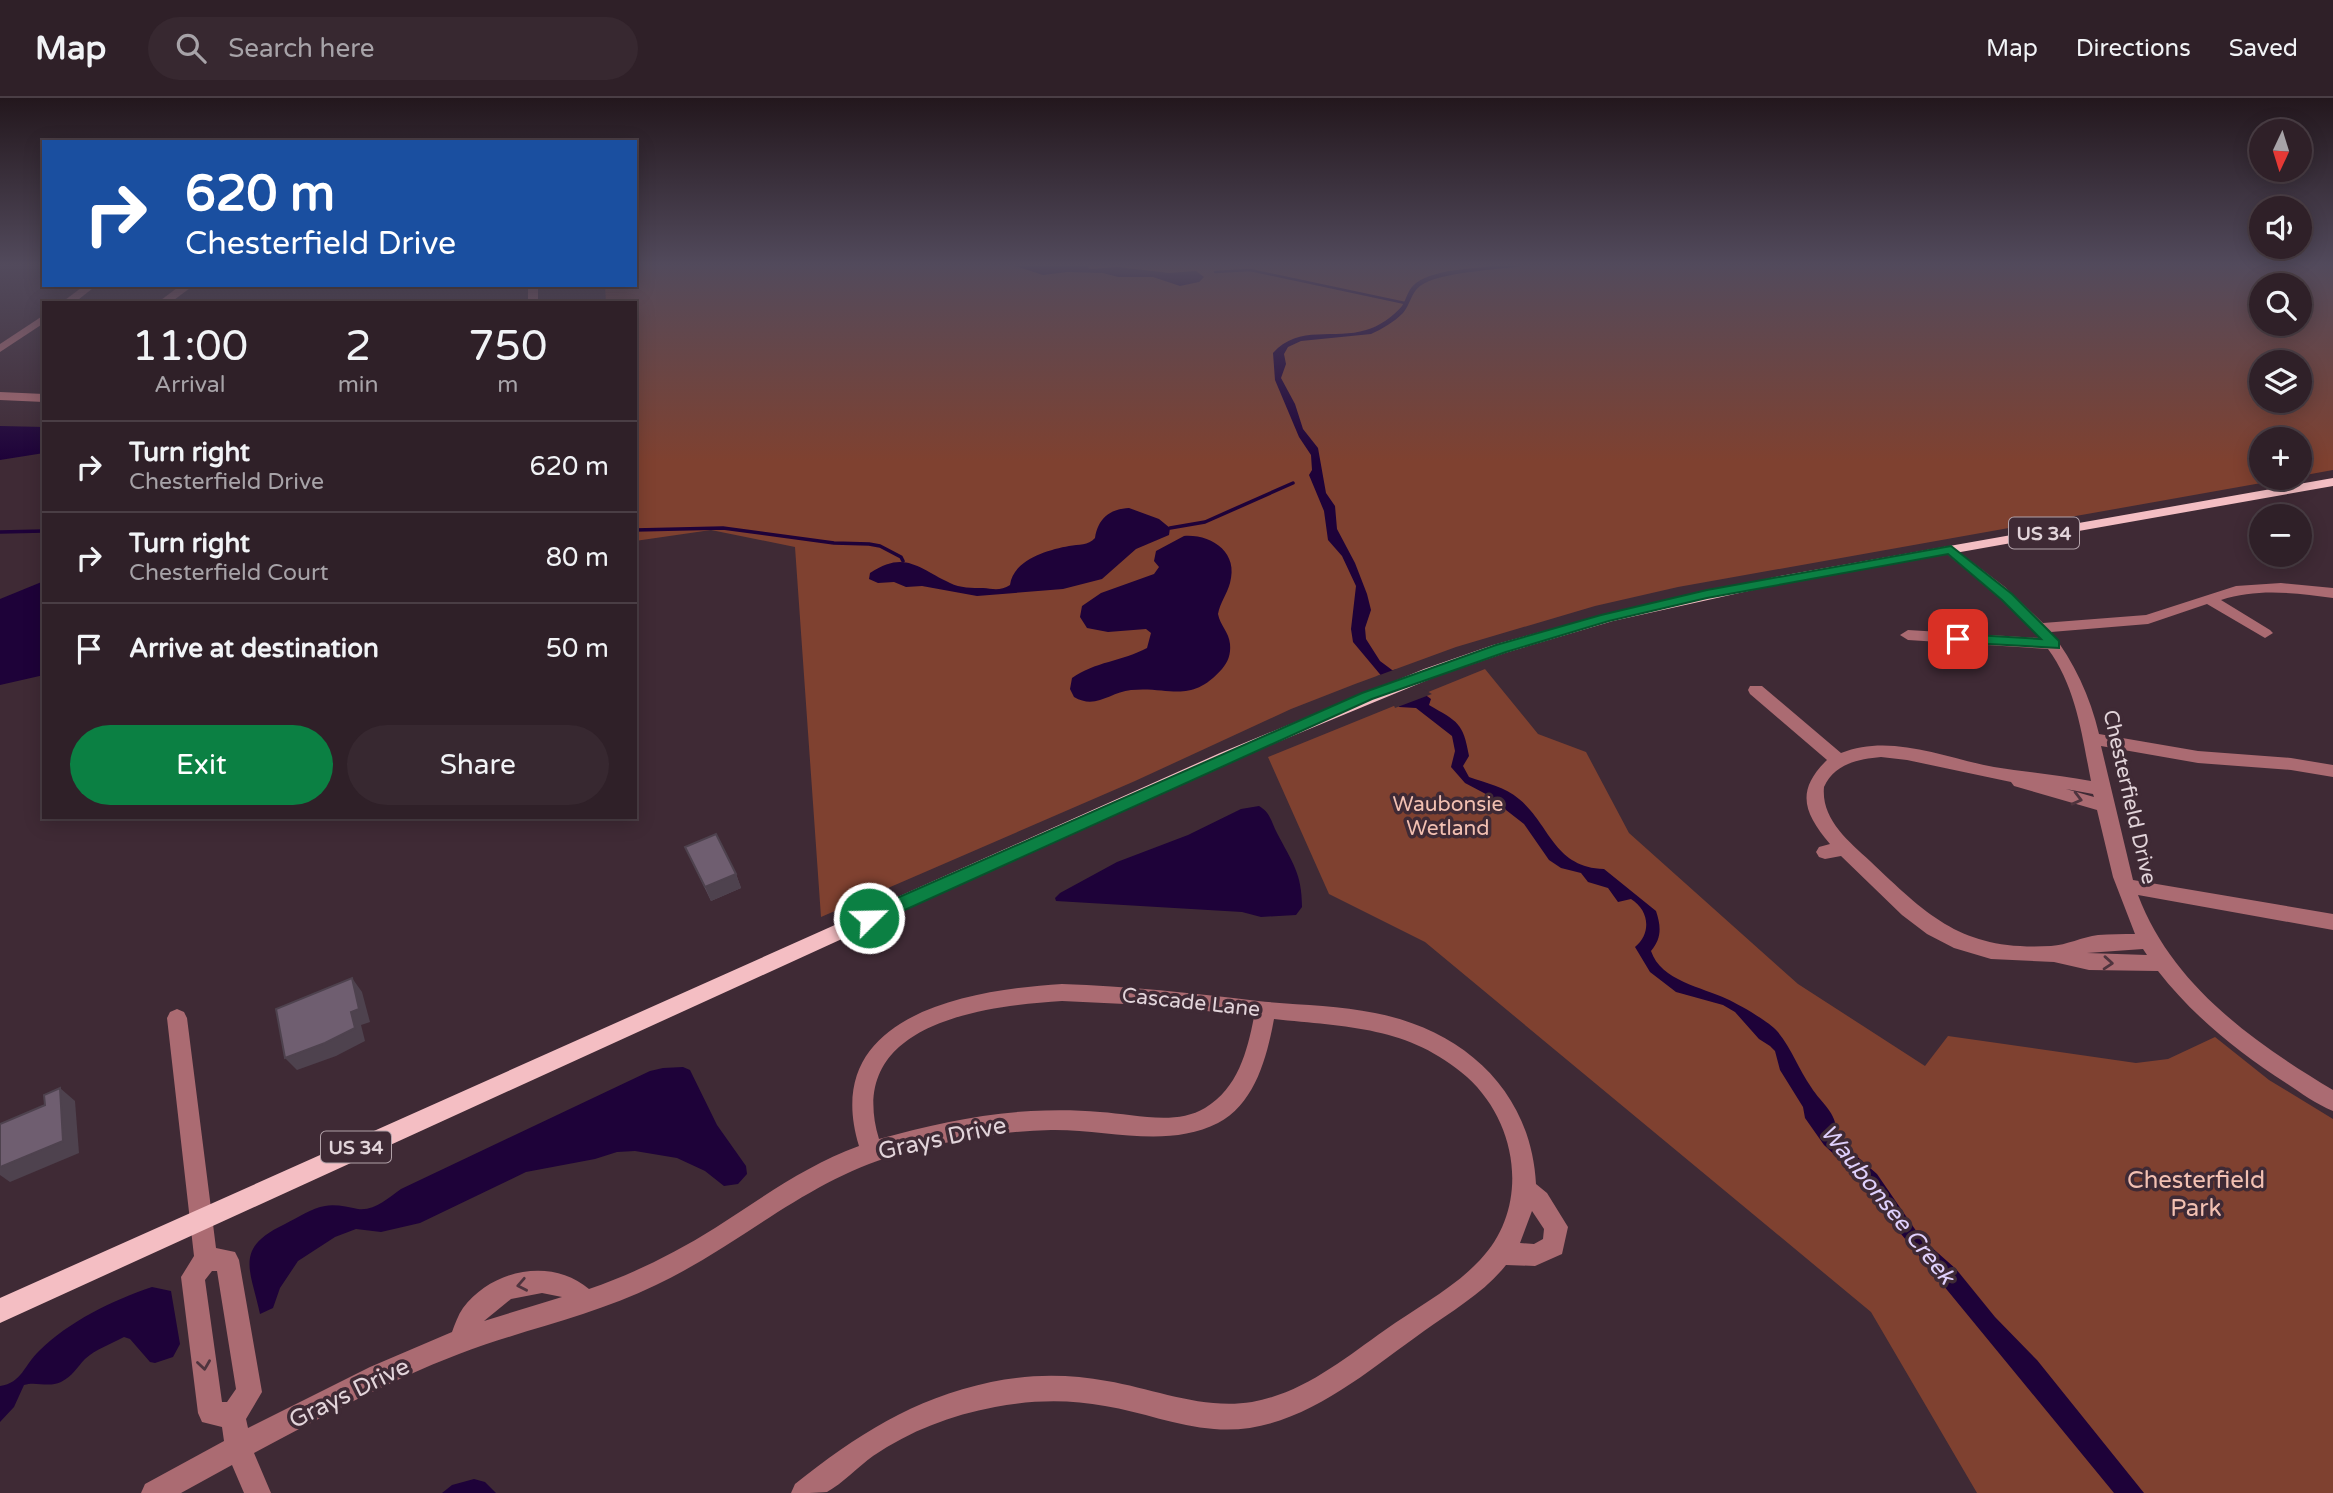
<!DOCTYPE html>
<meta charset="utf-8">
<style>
:root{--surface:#2f2028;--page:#372830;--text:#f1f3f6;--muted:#a7a3a8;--line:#4a3e45;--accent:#0b8043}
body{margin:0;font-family:"Varela Round",sans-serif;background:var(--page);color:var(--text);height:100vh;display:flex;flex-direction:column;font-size:26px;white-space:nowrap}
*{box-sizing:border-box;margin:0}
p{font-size:23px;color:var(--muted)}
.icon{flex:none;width:38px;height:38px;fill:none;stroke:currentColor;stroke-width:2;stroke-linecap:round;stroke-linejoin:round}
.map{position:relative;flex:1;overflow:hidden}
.side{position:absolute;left:42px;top:203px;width:595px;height:518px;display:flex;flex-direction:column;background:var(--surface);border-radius:0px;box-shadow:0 4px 18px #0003,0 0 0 2px var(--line)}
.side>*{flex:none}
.guide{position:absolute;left:42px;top:42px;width:595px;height:147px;border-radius:0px;box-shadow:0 4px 18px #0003,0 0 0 2px var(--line);background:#1a4fa0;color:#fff;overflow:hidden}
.needle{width:46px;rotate:184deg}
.tools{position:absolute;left:2249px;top:21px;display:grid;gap:14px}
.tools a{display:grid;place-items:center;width:63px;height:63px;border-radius:50%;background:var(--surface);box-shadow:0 4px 18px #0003,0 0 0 2px var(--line);font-size:35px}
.pin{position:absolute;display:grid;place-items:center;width:60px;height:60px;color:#fff;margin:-30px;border-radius:14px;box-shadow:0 4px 10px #0006}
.me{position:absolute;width:77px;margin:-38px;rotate:67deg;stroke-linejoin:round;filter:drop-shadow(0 0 5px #0008)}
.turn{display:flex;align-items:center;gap:24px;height:147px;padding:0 28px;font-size:32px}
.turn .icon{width:91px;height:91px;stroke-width:2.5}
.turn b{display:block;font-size:49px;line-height:60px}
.eta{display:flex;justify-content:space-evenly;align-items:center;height:119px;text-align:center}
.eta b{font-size:42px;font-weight:600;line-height:49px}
.button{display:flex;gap:14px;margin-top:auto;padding:14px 28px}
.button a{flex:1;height:80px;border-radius:42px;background:var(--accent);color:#fff;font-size:28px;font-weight:600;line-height:80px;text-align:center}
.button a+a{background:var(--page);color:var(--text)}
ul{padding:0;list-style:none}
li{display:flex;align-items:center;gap:21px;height:91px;padding:0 28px;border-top:2px solid var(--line)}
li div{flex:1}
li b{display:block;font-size:26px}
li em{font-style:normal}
header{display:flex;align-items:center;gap:42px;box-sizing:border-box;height:98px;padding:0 35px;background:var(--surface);border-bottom:2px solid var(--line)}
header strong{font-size:33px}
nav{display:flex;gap:38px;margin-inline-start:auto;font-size:24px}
.search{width:490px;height:63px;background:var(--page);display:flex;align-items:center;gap:18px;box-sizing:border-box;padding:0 24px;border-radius:38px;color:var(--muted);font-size:26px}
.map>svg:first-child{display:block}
.green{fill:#7f4130;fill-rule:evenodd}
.water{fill:#1e0239}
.pier{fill:#3f2a35}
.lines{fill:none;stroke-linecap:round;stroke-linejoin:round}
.stream-far1{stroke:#1e0239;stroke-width:2.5}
.stream{stroke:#1e0239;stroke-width:3.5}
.minor{fill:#ab6b72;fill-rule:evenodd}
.major{fill:#f4bec3;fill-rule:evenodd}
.wall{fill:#5f5160}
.shaded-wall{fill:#4e424e}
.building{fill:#6f5e70;stroke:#4e424e;stroke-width:2}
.oneway{stroke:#4f343e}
.route{fill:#0b8043;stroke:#07532c;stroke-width:2}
.labels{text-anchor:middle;stroke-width:7;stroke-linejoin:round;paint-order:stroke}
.shield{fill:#3f2a35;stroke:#b1a1a8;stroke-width:2}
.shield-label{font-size:19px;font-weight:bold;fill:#e2d4da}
.street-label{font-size:21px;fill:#e2d4da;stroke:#3f2a35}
.park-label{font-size:21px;fill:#f2c0b2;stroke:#3f2a35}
.water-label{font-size:23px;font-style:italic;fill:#e0d1fd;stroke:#3f2a35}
.near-street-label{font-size:24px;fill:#e2d4da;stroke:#3f2a35}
.near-park-label{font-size:24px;fill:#f2c0b2;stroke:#3f2a35}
</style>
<header>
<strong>Map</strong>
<div class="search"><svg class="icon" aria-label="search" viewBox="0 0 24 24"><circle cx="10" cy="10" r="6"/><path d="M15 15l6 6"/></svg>Search here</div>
<nav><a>Map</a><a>Directions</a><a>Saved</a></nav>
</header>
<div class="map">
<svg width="2333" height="1395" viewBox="0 0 2333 1395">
<rect width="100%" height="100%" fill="#3f2a35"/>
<!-- green -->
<g class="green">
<path d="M635,167H2333V372L2300,378V341H2261V380H2289L1678,489L1595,508L1456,549L1355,586L1291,611L1135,683L821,819L795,449L711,432L635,443V205H606L605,187H635ZM2261,187H2300V226H2261ZM2261,264H2300V303H2261Z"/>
<path d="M1485,571L1538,636L1586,654L1629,735L1798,886L1925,968L1948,938L2136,965L2168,961L2215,939L2269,982L2333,1021V1395H1977L1871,1214L1425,844L1329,796L1268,659Z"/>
</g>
<!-- water -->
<g class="water">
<path d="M1012,167H1086L1090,171L1118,169L1169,175L1196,173L1204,179L1199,184L1180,188L1153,179H1118L1103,175L1067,174L1043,177Z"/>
<path d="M1501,167H1527C1501,172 1440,173 1420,188C1411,195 1410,207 1403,215C1394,224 1382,231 1371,236L1301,243L1288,249L1284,256L1286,266L1281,280L1295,306L1303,331L1318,350L1326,395L1335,408L1337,431L1355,465L1367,496L1371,512L1365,530L1366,541L1380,563L1431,601L1429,607C1458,624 1463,624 1469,658L1463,668L1469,679C1486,685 1505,689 1519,701C1550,726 1553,769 1604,771L1656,813C1661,828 1662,840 1651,853C1661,883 1702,889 1727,901C1740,907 1768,923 1777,933C1791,949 1799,972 1811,989C1823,1008 1839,1015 1836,1040L1877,1076L1921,1140L1956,1171L1995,1219L2037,1262L2144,1395H2114L1883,1114L1874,1094L1824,1047L1805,1020L1803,1009L1780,972L1775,953L1770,948L1759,941L1735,914L1723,907L1676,894L1650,874L1635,849C1652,835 1649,812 1631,801L1618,804L1608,790L1588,784L1581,775L1561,770L1549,762L1524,726L1506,712L1499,703L1465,685L1451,669L1455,653L1452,638L1416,610L1399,609L1389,587L1353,544L1351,531L1356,488L1342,458L1328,442L1324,413L1309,377L1312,372L1311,357L1299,339L1275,282L1273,255C1299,226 1335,242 1366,232C1378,229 1394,218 1402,208C1407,200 1408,191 1416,185C1438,170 1475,171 1501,167Z"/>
<path d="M0,328L44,329V355L0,362Z"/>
<path d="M1129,410L1159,421L1170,430L1169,437L1136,451L1102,481L1063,491L977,498L922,488L906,489L894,484L878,485L869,481L870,475C905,452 918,470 950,485C960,490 972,490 983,490C993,491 1001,493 1010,487C1013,462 1047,452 1069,448C1079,446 1088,448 1095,440C1098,421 1109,411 1129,410Z"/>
<path d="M1184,438C1211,436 1239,454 1230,485C1227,496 1220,505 1218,516C1220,527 1229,534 1230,546C1231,556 1228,564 1222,571C1190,607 1170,588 1131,592C1110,594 1096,612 1074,599L1070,591L1072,580C1094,564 1123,563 1147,550L1151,535L1146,531L1108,534L1087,530L1080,519L1082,508L1101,495L1154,476L1159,469L1154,463L1156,453Z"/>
<path d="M44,483V577L0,587V501Z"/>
<path d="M1259,708C1271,715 1271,724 1277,735C1292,764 1302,775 1302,809L1296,817L1261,819L1242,814L1056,803L1055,800L1060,795L1117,764L1188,737L1241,711Z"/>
<path d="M683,969L690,972L717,1027L746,1068L747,1076L738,1086L724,1088L705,1073L677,1060L635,1053L617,1054L595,1061L526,1074L420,1125L381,1134L356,1131L335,1139L298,1163L280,1190L273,1210L260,1216C250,1170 234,1150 285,1126C297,1120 312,1110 325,1108C335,1106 348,1109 358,1111C375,1113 388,1100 401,1091L650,973L663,970Z"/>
<path d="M152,1189L171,1193L180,1246L173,1259L155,1265L150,1264L130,1241L124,1239C111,1246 96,1251 85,1261C77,1269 73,1278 61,1284C48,1290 36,1283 24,1287L14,1309L0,1324V1288C22,1285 24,1267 39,1253C68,1224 113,1202 152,1189Z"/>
<path d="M474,1381L485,1384L496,1395H442L452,1387Z"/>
</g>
<!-- pier -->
<path class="pier" d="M1396,571L1414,586L1432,596L1395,610L1386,588L1377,578Z"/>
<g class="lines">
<!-- stream-far1 -->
<path class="stream-far1" d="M1215,174L1250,172L1405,205"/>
<!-- stream -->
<g class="stream">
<path d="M1170,430L1205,424L1293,385"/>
<path d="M635,432L723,430L834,445L869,446L880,448L901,459L903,463"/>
<path d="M0,434L44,433"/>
</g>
<!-- minor -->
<g class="minor">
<path d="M85,187H97L74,205H61Z"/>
<path d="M181,187H194L170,205H157Z"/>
<rect x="528" y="187" width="10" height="18"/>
<path d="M44,217V225L0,254V246Z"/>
<path d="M0,294L44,296V304L0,302Z"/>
<path d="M1951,448L2005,489L2043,525L2146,517L2236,488L2281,485L2333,490V500C2295,495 2258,490 2221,502L2270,532L2273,535L2265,540L2207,506L2148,526L2051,534C2074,564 2090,598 2099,636L2198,653L2291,660L2333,667V679L2291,672L2198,665L2101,648L2133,782L2333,816V832L2138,797C2172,887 2253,944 2333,992V1013C2316,1006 2301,995 2286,985C2238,954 2193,918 2158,873L2089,872L2054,864L1991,861L1954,850L1927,836L1902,817L1841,758L1825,761L1819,759L1816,754L1819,749L1830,746C1804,715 1795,693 1827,662L1750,596L1748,592L1750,588H1762L1841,655C1891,635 1945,660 1994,669C2026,674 2059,677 2091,683C2082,637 2076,589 2048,551L1908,542L1900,537L1908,532L2040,540L2011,510L1946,455V449ZM1881,659L1907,662L2011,684L2014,688L2097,712L2113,779L2135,836C2123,836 2110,836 2098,837C2082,839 2067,847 2051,848C1963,853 1930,820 1870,763C1848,743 1821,721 1824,689C1834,666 1858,661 1881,659ZM2066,691L2093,696L2094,699ZM2143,851L2147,857L2087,855Z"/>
<path d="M1062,886C1128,888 1192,895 1258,903C1296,907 1337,907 1375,915C1463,932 1531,992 1536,1086L1547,1095L1568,1129L1562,1156L1535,1168L1506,1167C1485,1194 1452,1213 1424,1233C1362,1277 1295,1338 1214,1331C1176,1328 1142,1314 1105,1308C1069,1301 1031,1302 995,1309C951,1317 910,1333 873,1358C858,1369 843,1385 827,1394C818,1395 801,1395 791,1395L795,1386C857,1337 912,1301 991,1284C1029,1276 1069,1276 1107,1283C1155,1291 1202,1312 1252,1304C1303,1295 1344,1261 1385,1232C1416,1210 1454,1190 1480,1162C1530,1110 1519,1026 1467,979C1409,928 1347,929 1274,921C1267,959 1255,1006 1218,1025C1167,1051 1106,1031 1051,1032C998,1033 947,1043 896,1057C807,1082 739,1148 656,1187C593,1218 524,1231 459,1256C388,1283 320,1320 254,1355L271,1395H244L232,1367L181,1395H141L145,1386L224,1343L222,1329L202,1324L198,1315L181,1179L194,1158L167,920L170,914L177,911L184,914L187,920L216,1150L235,1154L239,1162L262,1294L246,1321L248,1330L370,1269L452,1234C455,1226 458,1217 463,1210C492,1171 552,1159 589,1191C633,1176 675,1155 715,1130C762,1100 806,1067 859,1048C819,917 967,892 1062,886ZM1062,903L1167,908L1254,919C1247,954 1238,990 1205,1010C1175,1028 1134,1016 1100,1014C1078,1012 1054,1012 1031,1013C979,1016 929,1027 879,1041C844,926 981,908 1062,903ZM1532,1113L1544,1131L1543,1141L1534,1146L1520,1145ZM212,1173H217L236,1291L227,1304H222L205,1182ZM542,1195L562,1199L484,1223L511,1201Z"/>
</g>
<!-- major -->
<path class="major" d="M2333,380V388L1780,486L1613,523L1505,555L1435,579L1232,663L0,1225V1200L1220,655L1424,571L1493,547L1610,515L1780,478Z"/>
</g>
<!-- wall -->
<path class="wall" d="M685,749L736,776L741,790L711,803Z"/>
<!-- shaded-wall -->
<g class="shaded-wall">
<path d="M736,776L741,790L711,803L705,789Z"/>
<path d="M352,880L362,894L370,924L361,927L365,943L336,958L297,972L285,960L351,914Z"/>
<path d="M60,990L75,1003L79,1055L10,1084L0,1077V1069Z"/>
</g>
<!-- building -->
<g class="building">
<path d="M716,736L736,776L705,789L685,749Z"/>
<path d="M352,880L359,911L351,914L355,930L325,945L285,960L276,911Z"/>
<path d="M60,990L63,1043L0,1069V1026L45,1007L44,997Z"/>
</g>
<!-- one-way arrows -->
<defs><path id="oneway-chevron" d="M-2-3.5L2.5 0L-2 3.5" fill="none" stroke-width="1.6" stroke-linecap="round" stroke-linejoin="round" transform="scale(1.75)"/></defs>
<g class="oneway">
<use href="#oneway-chevron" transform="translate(2077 701) rotate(14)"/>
<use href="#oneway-chevron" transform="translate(2108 865) rotate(4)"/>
<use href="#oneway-chevron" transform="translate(522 1187) rotate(169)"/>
<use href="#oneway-chevron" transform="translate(204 1267) rotate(82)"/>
</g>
<!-- sky -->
<linearGradient id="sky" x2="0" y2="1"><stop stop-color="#23171d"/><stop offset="0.46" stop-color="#524a5c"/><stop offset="1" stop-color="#524a5c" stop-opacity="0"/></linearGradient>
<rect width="2333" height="363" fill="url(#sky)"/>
<!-- route -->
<path class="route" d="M1951,448L2012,496L2059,543V550L1953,544L1951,541L1958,536L2041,541L2002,502L1948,456L1707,500L1609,523L1506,554L1372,601L876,825H863L861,820L863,815L1362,595L1496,547L1601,517L1707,492Z"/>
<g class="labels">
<!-- shield labels -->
<g class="shield">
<rect x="2009" y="419.5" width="70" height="31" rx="5"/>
<rect x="321" y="1033.5" width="70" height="31" rx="5"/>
</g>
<g class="shield-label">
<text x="2044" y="442">US 34</text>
<text x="356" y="1056">US 34</text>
</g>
<!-- street labels -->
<g class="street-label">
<text transform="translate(2130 699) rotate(77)" y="7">Chesterfield Drive</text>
<text transform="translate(1191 904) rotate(6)" y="7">Cascade Lane</text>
</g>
<!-- park labels -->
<g class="park-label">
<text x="1448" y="713">Waubonsie<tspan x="1448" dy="24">Wetland</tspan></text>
</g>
<!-- water labels -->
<g class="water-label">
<text transform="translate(1888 1106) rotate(51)" y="8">Waubonsee Creek</text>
</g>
<!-- near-street labels -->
<g class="near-street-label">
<text transform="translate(942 1040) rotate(-12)" y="8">Grays Drive</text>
<text transform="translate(349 1295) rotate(-26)" y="8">Grays Drive</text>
</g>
<!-- near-park labels -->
<g class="near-park-label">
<text x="2196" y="1090">Chesterfield<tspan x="2196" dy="28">Park</tspan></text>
</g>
</g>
</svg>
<div class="tools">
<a><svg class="needle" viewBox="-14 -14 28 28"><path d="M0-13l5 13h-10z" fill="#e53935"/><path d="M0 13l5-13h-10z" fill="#a7a3a8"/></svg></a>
<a><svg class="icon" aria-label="sound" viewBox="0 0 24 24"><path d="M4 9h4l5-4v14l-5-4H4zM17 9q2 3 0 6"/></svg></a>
<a><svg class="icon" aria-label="search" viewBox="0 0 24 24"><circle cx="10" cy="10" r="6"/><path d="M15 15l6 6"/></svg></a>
<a><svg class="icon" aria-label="layers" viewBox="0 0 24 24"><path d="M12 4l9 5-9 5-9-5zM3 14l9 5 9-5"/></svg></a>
<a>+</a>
<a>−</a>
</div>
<div class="pin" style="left:1958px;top:541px;background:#d93025"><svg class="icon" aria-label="arrive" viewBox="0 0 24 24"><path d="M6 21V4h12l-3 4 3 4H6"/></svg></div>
<svg class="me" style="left:869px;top:820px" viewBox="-20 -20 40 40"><circle r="17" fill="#0b8043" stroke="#fff" stroke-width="3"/><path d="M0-11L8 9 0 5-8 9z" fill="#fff"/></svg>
<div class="guide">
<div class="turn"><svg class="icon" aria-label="right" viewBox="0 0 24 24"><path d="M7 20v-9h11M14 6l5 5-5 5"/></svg><div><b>620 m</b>Chesterfield Drive</div></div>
</div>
<section class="side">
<div class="eta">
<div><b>11:00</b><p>Arrival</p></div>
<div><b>2</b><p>min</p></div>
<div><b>750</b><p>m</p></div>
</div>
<ul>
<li><svg class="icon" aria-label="right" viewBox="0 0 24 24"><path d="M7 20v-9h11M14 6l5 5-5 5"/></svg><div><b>Turn right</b><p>Chesterfield Drive</p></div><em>620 m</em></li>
<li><svg class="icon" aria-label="right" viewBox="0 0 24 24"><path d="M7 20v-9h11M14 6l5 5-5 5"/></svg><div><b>Turn right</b><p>Chesterfield Court</p></div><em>80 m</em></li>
<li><svg class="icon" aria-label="arrive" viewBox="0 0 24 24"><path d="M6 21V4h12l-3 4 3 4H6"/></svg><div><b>Arrive at destination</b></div><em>50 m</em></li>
</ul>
<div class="button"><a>Exit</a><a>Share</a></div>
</section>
</div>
